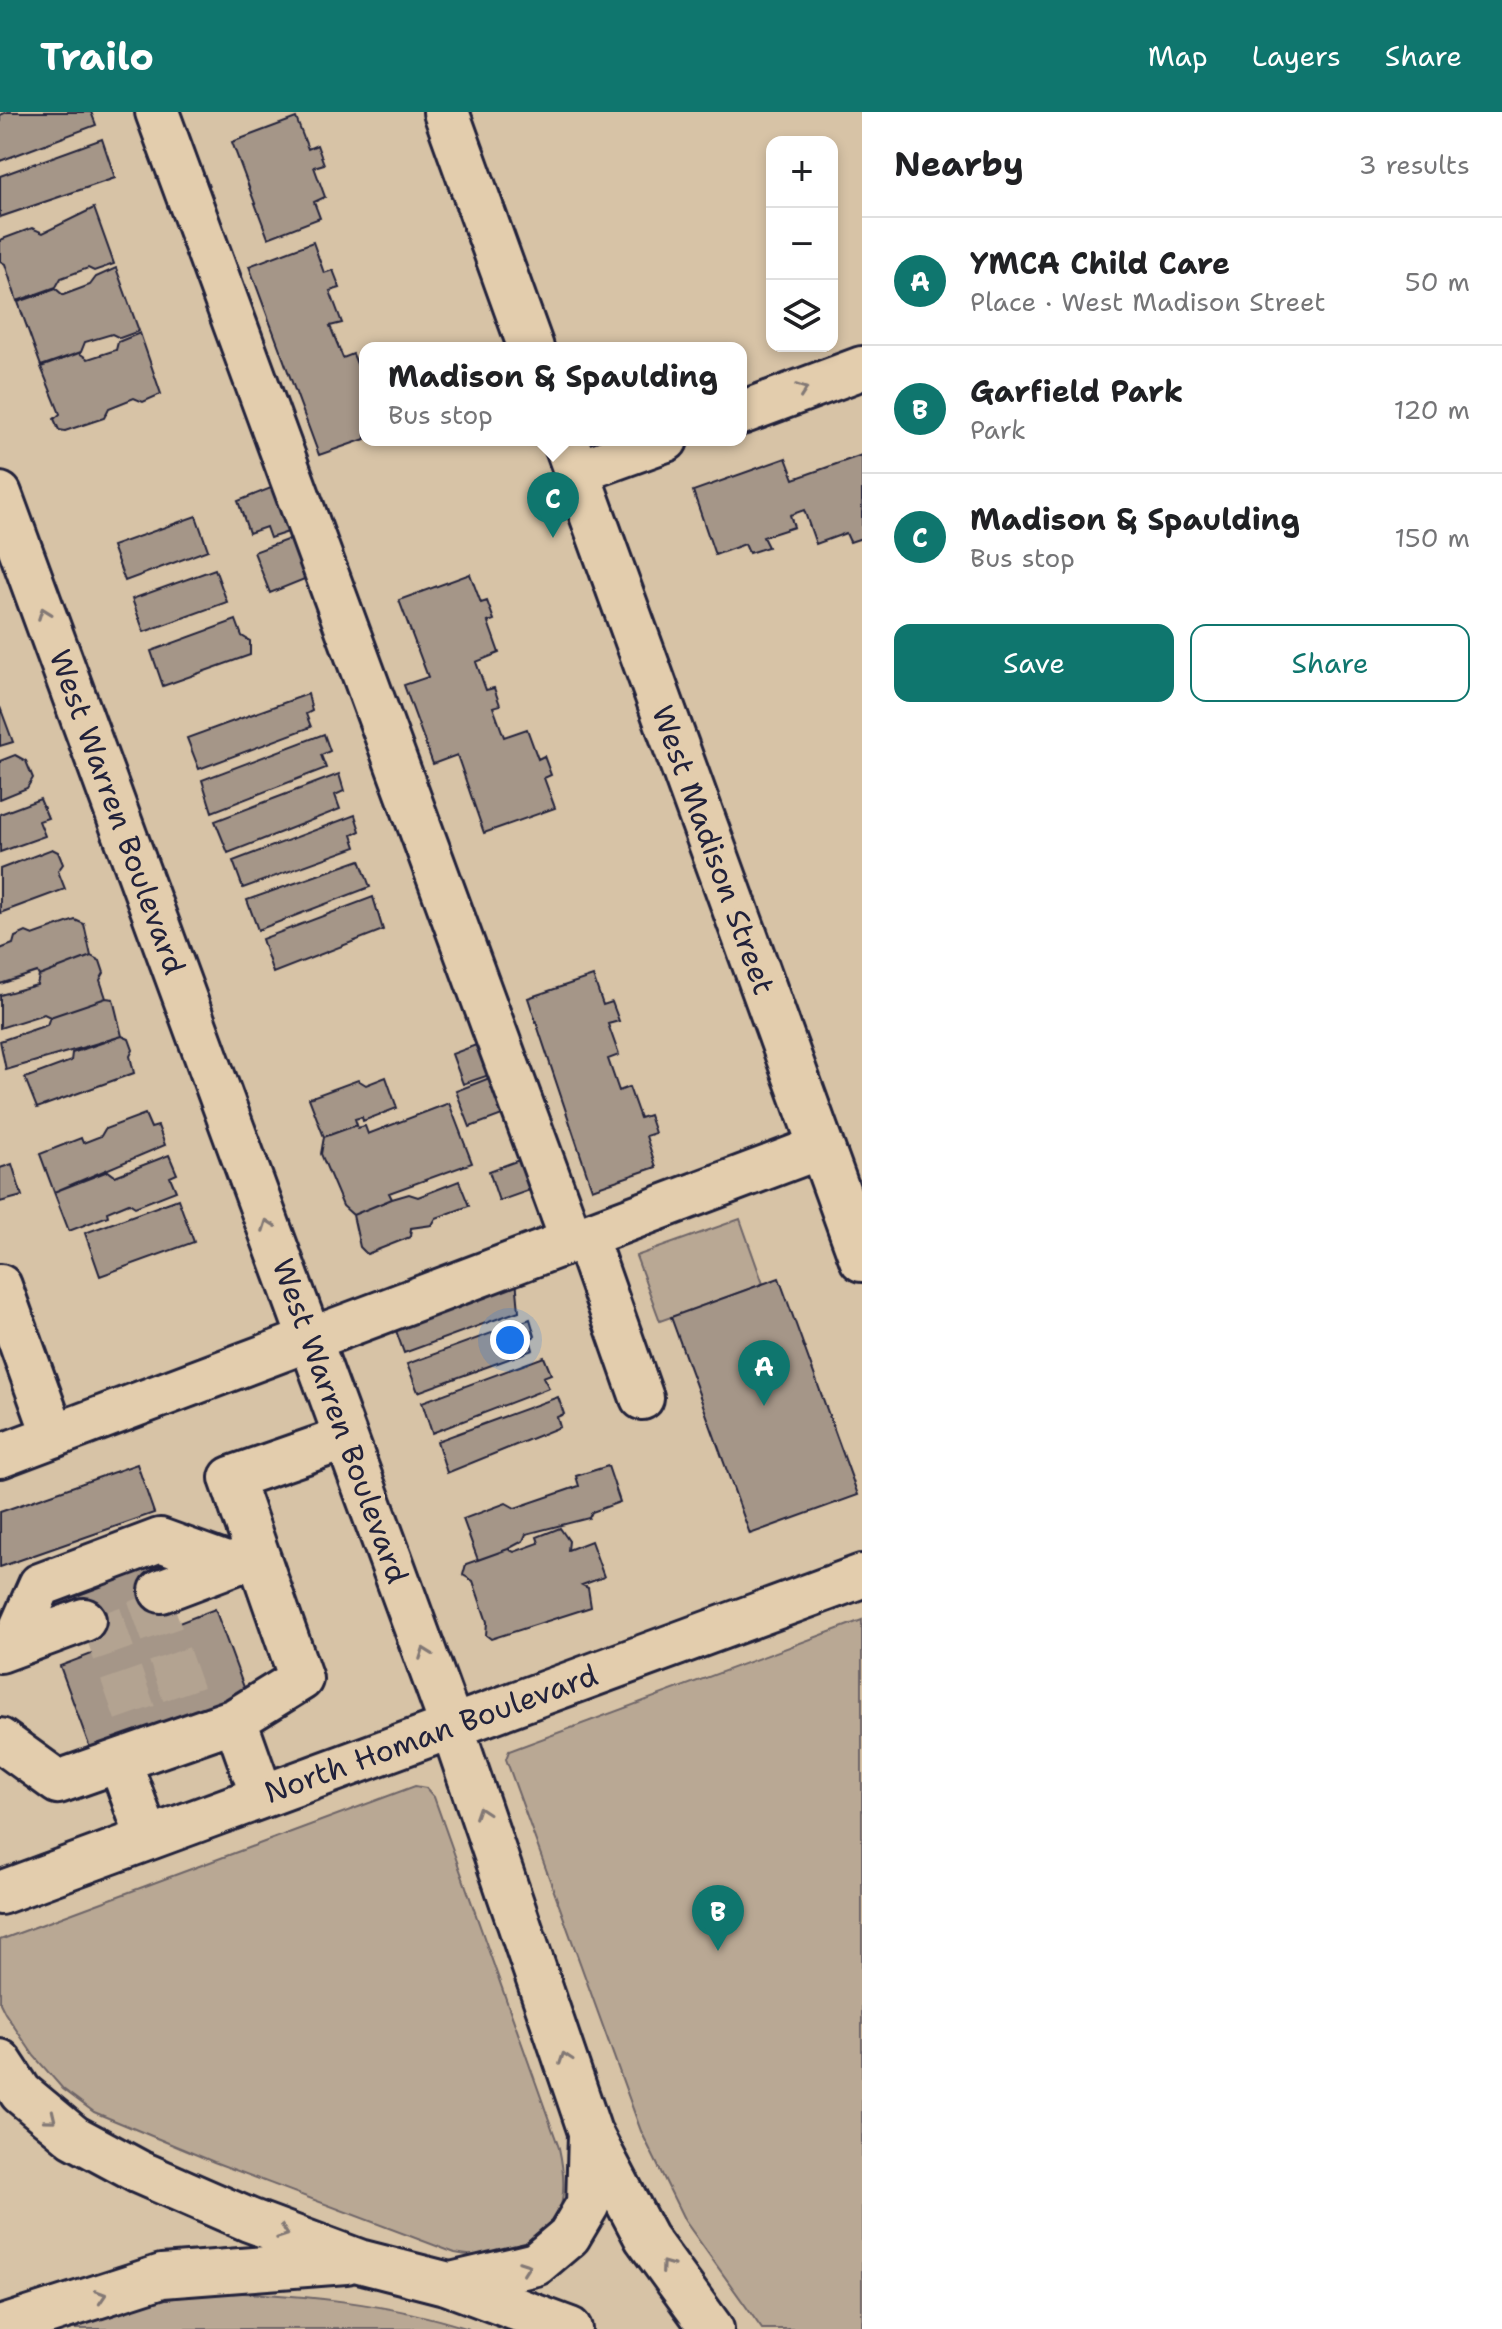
<!DOCTYPE html>
<html lang="en">
<head>
<meta charset="utf-8">
<style>
  body { margin:0; font-family:"Shantell Sans",sans-serif; background:#f6f6f6; color:#202124 }
  .controls { position:absolute; right:24px; top:24px; display:grid; overflow:hidden; border-radius:16px; box-shadow:0 4px 12px #0003 }
  .controls button { width:72px; height:72px; display:grid; place-items:center; padding:0; border:0; border-bottom:2px solid #e0e0e0; background:#fff; color:#202124; font:40px sans-serif }
  .you { position:absolute; left:510px; top:1228px; width:28px; height:28px; margin:-20px; border:6px solid #fff; border-radius:50%; background:#1a73e8; box-shadow:0 0 0 12px #1a73e833 }
  .badge { display:grid; place-items:center; width:52px; height:52px; border-radius:50%; background:#0f766e; color:#fff; font-size:26px; font-weight:700 }
  .pin { position:absolute; translate:-50% -66px; filter:drop-shadow(0 2px 4px #0008) }
  .pin::after { content:''; position:absolute; top:42px; width:28px; height:24px; background:inherit; clip-path:polygon(0 0,100% 0,50% 100%) }
  .popup { position:absolute; left:359px; top:230px; width:388px; height:104px; box-sizing:border-box; display:grid; place-content:center; border-radius:16px; background:#fff; filter:drop-shadow(0 2px 6px #0005); font-size:26px; white-space:nowrap; color:#757577 }
  .popup b { font-size:30px; color:#202124 }
  .popup::after { content:''; position:absolute; left:50%; top:100%; margin-left:-16px; border:16px solid transparent; border-top-color:#fff }
  .list { margin:0; padding:0; list-style:none }
  h2 { display:flex; justify-content:space-between; align-items:center; height:104px; margin:0; padding:0 32px; font-size:34px }
  h2 small { font-size:26px; font-weight:400; color:#757577 }
  .list li { display:grid; grid-template-columns:52px 1fr auto; gap:24px; align-items:center; box-sizing:border-box; height:128px; padding:0 32px; border-top:2px solid #e0e0e0 }
  .list b { display:block; font-size:30px; white-space:nowrap }
  .list p { margin:0; font-size:26px; white-space:nowrap; color:#757577 }
  .list em { font-size:26px; font-style:normal; color:#757577 }
  .actions { display:flex; gap:16px; padding:24px 32px }
  .actions a { flex:1; padding:18px 0; border:2px solid #0f766e; border-radius:16px; text-align:center; font-size:28px; color:#0f766e }
  .actions .main { background:#0f766e; color:#fff }
  .icon { flex:none; width:44px; height:44px; fill:none; stroke:currentColor; stroke-width:2; stroke-linecap:round; stroke-linejoin:round }
  .map { position:relative; flex:none; width:862px; height:2217px; overflow:hidden }
  header { display:flex; align-items:center; gap:48px; box-sizing:border-box; height:112px; padding:0 40px; background:#0f766e; color:#fff }
  header strong { font-size:38px }
  nav { display:flex; gap:44px; margin-inline-start:auto; font-size:28px }
  main { display:flex }
  aside { flex:1; background:#fff }
  .map>svg:first-child { display:block }
</style>
</head>
<body>
<header>
<strong>Trailo</strong>
<nav><a>Map</a><a>Layers</a><a>Share</a></nav>
</header>
<main>
<div class="map">
<svg width="862" height="2217" viewBox="0 0 862 2217">
  <rect width="100%" height="100%" fill="#d7c3a6"/>
  <filter id="ink" filterUnits="userSpaceOnUse"><feTurbulence type="fractalNoise" baseFrequency=".0125" numOctaves="2"/><feDisplacementMap in="SourceGraphic" scale="16" xChannelSelector="R" yChannelSelector="G"/><feConvolveMatrix kernelMatrix="1 2 1 2 8 2 1 2 1" color-interpolation-filters="sRGB"/></filter>
  <g filter="url(#ink)">
    <path fill="#b9a894" stroke="#6e6568" stroke-width="2" d="M 740,1107 L 763,1172 L 660,1209 L 636,1144 Z
      M 862,1508 L 862,2217 L 762,2217 L 685,2109 L 641,2019 L 506,1647 L 509,1639 Z
      M 415,1674 L 426,1676 L 434,1685 L 559,2036 C 577,2118 536,2156 455,2141 L 214,2050 L 94,2000 L 63,1977 L 34,1944 L 5,1901 L 0,1891 L 0,1828 Z
      M 221,2180 C 305,2183 389,2191 469,2217 L 56,2217 L 151,2189 Z"/>
    <path fill="#a59688" stroke="#22223b" stroke-width="2" d="M 7,0 L 91,0 L 96,13 L 0,49 L 0,3 Z
      M 296,6 L 308,37 L 317,33 L 324,52 L 314,55 L 325,85 L 314,90 L 320,106 L 268,126 L 232,30 Z
      M 102,27 L 115,66 L 0,105 L 0,64 Z
      M 94,96 L 114,152 L 94,159 L 88,156 L 61,166 L 56,175 L 17,189 L 5,152 L 0,149 L 0,128 L 32,116 L 43,121 Z
      M 313,130 L 324,161 L 333,158 L 340,176 L 330,179 L 342,211 L 330,214 L 343,246 L 353,242 L 365,271 L 365,327 L 319,343 L 249,154 Z
      M 116,156 L 139,219 L 120,226 L 112,222 L 85,230 L 81,240 L 41,254 L 18,190 L 56,177 L 63,183 L 90,173 L 96,165 Z
      M 140,221 L 161,282 L 143,290 L 134,286 L 109,296 L 104,306 L 65,319 L 59,318 L 54,307 L 60,302 L 41,255 L 79,241 L 88,247 L 116,238 L 118,230 Z
      M 862,343 L 862,426 L 850,430 L 846,421 L 816,432 L 804,398 L 790,403 L 794,415 L 763,425 L 768,435 L 749,441 L 745,432 L 715,443 L 693,379 L 786,346 L 794,367 Z
      M 276,374 L 291,419 L 270,426 L 266,415 L 249,421 L 238,389 Z
      M 196,404 L 208,438 L 125,469 L 112,434 Z
      M 292,426 L 307,466 L 270,481 L 254,440 Z
      M 215,457 L 227,490 L 144,520 L 132,487 Z
      M 470,462 L 481,491 L 487,489 L 494,508 L 488,510 L 499,541 L 476,550 L 486,578 L 494,576 L 500,593 L 493,595 L 504,625 L 527,617 L 538,647 L 544,644 L 551,663 L 544,666 L 555,696 L 484,721 L 457,643 L 433,652 L 404,573 L 428,565 L 399,488 Z
      M 236,508 L 242,524 L 250,529 L 250,543 L 163,574 L 151,539 Z
      M 308,582 L 312,599 L 306,602 L 311,615 L 199,657 L 187,626 Z
      M 0,595 L 13,630 L 0,634 Z
      M 324,622 L 330,639 L 321,643 L 326,656 L 212,700 L 202,668 Z
      M 15,643 L 26,649 L 33,666 L 27,676 L 0,687 L 0,649 Z
      M 339,662 L 344,679 L 335,683 L 340,697 L 228,741 L 215,709 Z
      M 40,687 L 48,706 L 39,709 L 45,724 L 0,740 L 0,702 Z
      M 355,703 L 360,719 L 352,723 L 356,735 L 243,776 L 233,749 Z
      M 52,737 L 58,740 L 63,752 L 58,759 L 65,777 L 0,801 L 0,757 Z
      M 360,748 L 370,775 L 258,818 L 247,788 Z
      M 373,785 L 383,818 L 273,861 L 262,827 Z
      M 75,808 L 84,812 L 91,844 L 39,864 L 37,860 L 0,872 L 0,837 L 13,832 L 15,825 L 26,820 L 33,823 Z
      M 91,844 L 100,849 L 104,861 L 100,868 L 106,886 L 50,905 L 44,902 L 0,916 L 0,883 L 37,873 L 39,864 Z
      M 593,864 L 603,893 L 612,890 L 619,909 L 608,912 L 619,943 L 608,947 L 619,979 L 629,975 L 640,1006 L 649,1003 L 655,1021 L 646,1024 L 656,1055 L 592,1077 L 528,886 Z
      M 106,886 L 113,887 L 122,924 L 6,958 L 0,929 L 47,913 L 50,905 Z
      M 122,924 L 129,927 L 133,938 L 130,944 L 134,961 L 37,996 L 25,966 L 71,949 L 72,941 Z
      M 484,930 L 495,961 L 463,972 L 452,942 Z
      M 386,965 L 397,996 L 363,1009 L 362,1005 L 355,1007 L 357,1013 L 324,1025 L 309,986 L 358,968 L 366,973 Z
      M 492,965 L 505,1002 L 470,1015 L 456,979 Z
      M 449,991 L 472,1051 L 389,1081 L 392,1087 L 353,1103 L 343,1094 L 321,1042 L 324,1025 L 357,1013 L 358,1016 L 365,1014 L 368,1022 Z
      M 145,1002 L 151,1016 L 158,1014 L 165,1033 L 54,1080 L 40,1042 L 81,1026 L 83,1031 L 101,1024 L 105,1017 Z
      M 169,1043 L 177,1062 L 170,1065 L 176,1079 L 135,1095 L 129,1091 L 107,1100 L 108,1104 L 69,1119 L 54,1080 L 108,1059 L 115,1064 Z
      M 522,1047 L 533,1077 L 499,1089 L 489,1059 Z
      M 12,1052 L 22,1084 L 0,1090 L 0,1056 Z
      M 459,1069 L 469,1094 L 436,1106 L 432,1113 L 411,1116 L 410,1125 L 367,1142 L 360,1135 L 353,1103 L 392,1087 L 409,1082 L 418,1085 Z
      M 178,1087 L 194,1130 L 100,1164 L 85,1121 Z
      M 779,1166 L 858,1383 L 750,1422 L 671,1205 Z
      M 516,1167 L 519,1199 L 404,1241 L 394,1213 Z
      M 530,1207 L 535,1224 L 530,1227 L 533,1238 L 418,1280 L 407,1252 Z
      M 544,1245 L 551,1262 L 543,1265 L 549,1276 L 432,1321 L 422,1290 Z
      M 558,1285 L 564,1302 L 557,1305 L 560,1315 L 447,1361 L 437,1329 Z
      M 137,1352 L 154,1401 L 0,1455 L 0,1400 Z
      M 608,1354 L 620,1390 L 592,1400 L 589,1406 L 526,1422 L 523,1429 L 508,1437 L 478,1448 L 463,1407 L 506,1391 L 515,1396 L 579,1374 L 576,1364 Z
      M 560,1416 L 569,1429 L 568,1438 L 591,1429 L 604,1465 L 582,1473 L 588,1476 L 591,1495 L 491,1527 L 486,1523 L 487,1510 L 473,1469 L 463,1463 L 466,1452 L 508,1437 L 514,1440 L 539,1431 L 537,1425 Z
      M 149,1447 L 174,1513 L 215,1497 L 249,1589 L 94,1647 L 60,1554 L 97,1540 L 73,1476 Z"/>
    <g fill="none" stroke-linecap="round" stroke-linejoin="round">
      <path stroke="#b3a391" stroke-width="42" stroke-dasharray="42 21" stroke-linecap="butt" d="M 148,1483 L 193,1610
        M 100,1502 L 144,1627"/>
      <g stroke="#22223b" stroke-width="48">
        <path id="minor" d="M 157,0 L 572,1129
          M 741,301 L 862,256
          M 577,360 L 666,328
          M 0,382 L 452,1615 L 590,2020 L 646,2126 L 712,2217
          M 585,1124 L 642,1286
          M 0,1174 L 54,1324
          M 0,1344 L 821,1035
          M 161,1479 L 238,1450
          M 13,1534 L 40,1473 L 160,1428 L 229,1453
          M 0,1539 L 84,1508
          M 235,1608 L 262,1684
          M 0,1628 L 58,1670 L 235,1608 L 301,1567 L 231,1366 L 346,1326
          M 120,1650 L 147,1725
          M 0,1781 L 862,1464
          M 0,1949 L 21,1981 L 74,2025 L 139,2060 L 249,2108 L 359,2149 L 449,2172 L 570,2217
          M 451,2172 L 536,2152 L 569,2124 L 588,2092 L 590,2022
          M 0,2216 L 162,2164 L 346,2150"/>
      </g>
      <g stroke="#22223b" stroke-width="50">
        <path id="major" d="M 446,0 L 531,236
          M 565,328 L 862,1147"/>
      </g>
      <use href="#minor" stroke="#e3cdad" stroke-width="42"/>
      <use href="#major" stroke="#e3cdad" stroke-width="44"/>
    </g>
    <defs><path id="oneway-chevron" d="M-2-3.5L2.5 0L-2 3.5" fill="none" stroke-width="1.6" stroke-linecap="round" stroke-linejoin="round" transform="scale(2)"/></defs>
    <g stroke="#827874">
      <use href="#oneway-chevron" transform="translate(802 278) rotate(-20)"/>
      <use href="#oneway-chevron" transform="translate(44 501) rotate(-110)"/>
      <use href="#oneway-chevron" transform="translate(268 1113) rotate(-110)"/>
      <use href="#oneway-chevron" transform="translate(425 1541) rotate(-110)"/>
      <use href="#oneway-chevron" transform="translate(481 1700) rotate(-109)"/>
      <use href="#oneway-chevron" transform="translate(565 1946) rotate(-109)"/>
      <use href="#oneway-chevron" transform="translate(51 2006) rotate(39)"/>
      <use href="#oneway-chevron" transform="translate(283 2121) rotate(20)"/>
      <use href="#oneway-chevron" transform="translate(666 2154) rotate(-126)"/>
      <use href="#oneway-chevron" transform="translate(525 2155) rotate(-20)"/>
      <use href="#oneway-chevron" transform="translate(101 2184) rotate(-18)"/>
    </g>
  </g>
  <g text-anchor="middle" stroke-width="8" stroke-linejoin="round" paint-order="stroke">
    <g font-size="30" fill="#22223b" stroke="#e3cdad">
      <text transform="translate(117 700) rotate(70)" y="10">West Warren Boulevard</text>
      <text transform="translate(713 738) rotate(70)" y="10">West Madison Street</text>
      <text transform="translate(340 1309) rotate(70)" y="10">West Warren Boulevard</text>
      <text transform="translate(431 1622) rotate(-20)" y="10">North Homan Boulevard</text>
    </g>
  </g>
</svg>
<div class="controls">
<button>+</button>
<button>−</button>
<button><svg class="icon" aria-label="layers" viewBox="0 0 24 24"><path d="M12 4l9 5-9 5-9-5zM3 14l9 5 9-5"/></svg></button>
</div>
<div class="you"></div>
<div class="pin badge" style="left:764px;top:1294px">A</div>
<div class="pin badge" style="left:718px;top:1839px">B</div>
<div class="pin badge" style="left:553px;top:426px">C</div>
<div class="popup"><b>Madison &amp; Spaulding</b>Bus stop</div>
</div>
<aside>
<h2>Nearby<small>3 results</small></h2>
<ul class="list">
<li><span class="badge">A</span><div><b>YMCA Child Care</b><p>Place · West Madison Street</p></div><em>50 m</em></li>
<li><span class="badge">B</span><div><b>Garfield Park</b><p>Park</p></div><em>120 m</em></li>
<li><span class="badge">C</span><div><b>Madison &amp; Spaulding</b><p>Bus stop</p></div><em>150 m</em></li>
</ul>
<div class="actions"><a class="main">Save</a><a>Share</a></div>
</aside>
</main>
</body>
</html>
